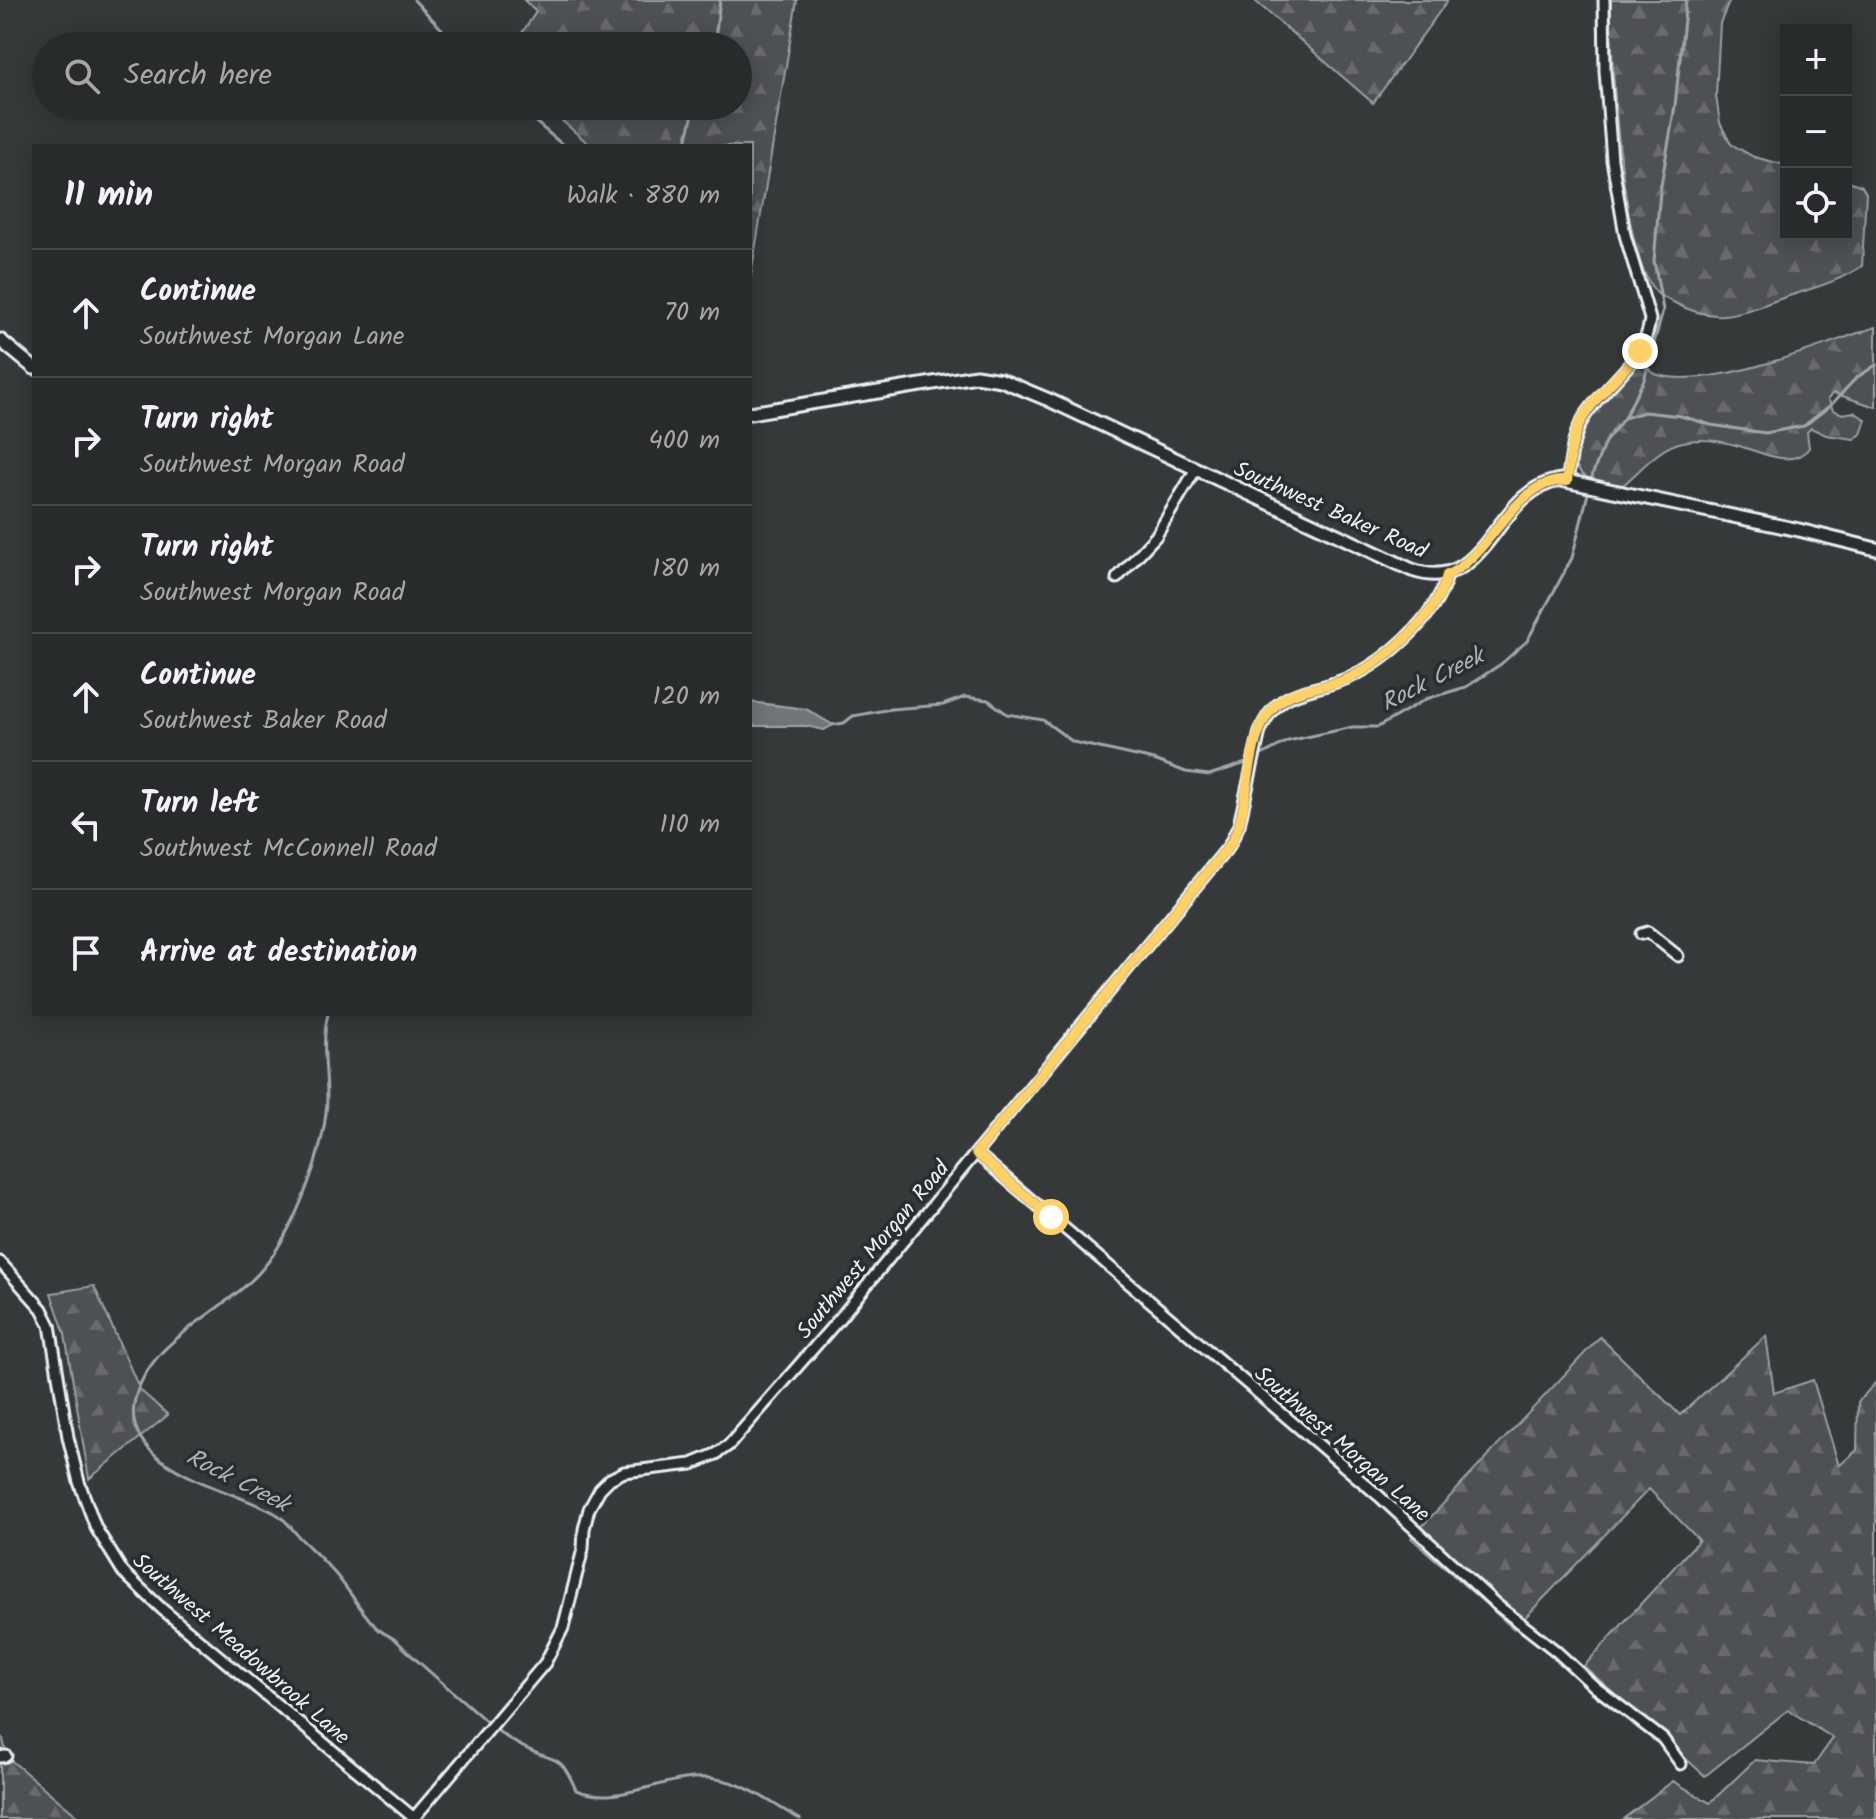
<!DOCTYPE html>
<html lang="en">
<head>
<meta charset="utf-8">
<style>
  body { margin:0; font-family:Kalam,sans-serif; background:#303334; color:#f1f3f6 }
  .controls { position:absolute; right:24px; top:24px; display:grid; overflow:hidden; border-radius:0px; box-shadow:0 4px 20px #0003 }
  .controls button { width:72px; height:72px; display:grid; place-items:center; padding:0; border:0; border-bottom:2px solid #444748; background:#282b2c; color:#f1f3f6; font:40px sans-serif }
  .stop { position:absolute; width:24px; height:24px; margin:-18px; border:6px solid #ffd166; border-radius:50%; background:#fff }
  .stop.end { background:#ffd166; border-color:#fff; box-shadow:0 2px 8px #0008 }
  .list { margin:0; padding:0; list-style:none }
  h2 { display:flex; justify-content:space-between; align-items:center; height:104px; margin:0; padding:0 32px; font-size:34px }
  h2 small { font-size:26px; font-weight:400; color:#a5a7a9 }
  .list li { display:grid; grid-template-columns:52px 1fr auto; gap:24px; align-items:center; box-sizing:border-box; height:128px; padding:0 32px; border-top:2px solid #444748 }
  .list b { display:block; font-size:30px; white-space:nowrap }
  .list p { margin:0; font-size:26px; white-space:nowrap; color:#a5a7a9 }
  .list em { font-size:26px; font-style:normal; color:#a5a7a9 }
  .icon { flex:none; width:44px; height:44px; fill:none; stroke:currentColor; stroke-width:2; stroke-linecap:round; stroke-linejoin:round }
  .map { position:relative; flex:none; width:1876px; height:1819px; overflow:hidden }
  .search { position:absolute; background:#282b2c; box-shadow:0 4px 20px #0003; left:32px; top:32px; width:720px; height:88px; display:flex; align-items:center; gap:20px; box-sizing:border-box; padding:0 28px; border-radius:44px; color:#a5a7a9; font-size:30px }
  .panel { position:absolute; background:#282b2c; box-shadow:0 4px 20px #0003; left:32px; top:144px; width:720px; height:872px; border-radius:0px }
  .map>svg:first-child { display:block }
</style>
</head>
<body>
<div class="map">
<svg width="1876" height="1819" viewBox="0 0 1876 1819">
  <defs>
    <pattern id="forest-firs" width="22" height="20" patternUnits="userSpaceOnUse" patternTransform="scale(2)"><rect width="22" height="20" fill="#4d5152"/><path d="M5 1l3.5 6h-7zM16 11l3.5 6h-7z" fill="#676a6c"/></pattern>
  </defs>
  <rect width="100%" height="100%" fill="#35393a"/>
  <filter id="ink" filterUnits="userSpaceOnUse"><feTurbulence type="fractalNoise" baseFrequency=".0125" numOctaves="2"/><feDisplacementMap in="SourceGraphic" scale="16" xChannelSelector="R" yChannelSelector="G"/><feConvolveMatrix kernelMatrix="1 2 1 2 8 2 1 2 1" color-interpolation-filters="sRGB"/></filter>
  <g filter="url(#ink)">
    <path fill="url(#forest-firs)" stroke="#9aa1a5" stroke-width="2" d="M 524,0 L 797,0 L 750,280 L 750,146 L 591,146 L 545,106 L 738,106 L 738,46 L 513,46 L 536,12 Z
      M 1254,0 L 1448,0 L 1373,103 Z
      M 1611,0 L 1730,0 L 1720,23 L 1716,96 L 1720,123 L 1731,144 L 1754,157 L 1786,165 L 1786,234 L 1846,234 L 1846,180 L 1862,186 L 1866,193 L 1862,266 C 1837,283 1806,290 1777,300 C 1736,315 1713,324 1673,302 C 1668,299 1661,297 1657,293 C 1621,260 1610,52 1611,0 Z
      M 1876,327 L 1876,407 L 1833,393 L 1828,399 L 1833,410 L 1843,414 L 1854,412 L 1866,420 L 1861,434 L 1854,439 L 1826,435 L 1811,428 L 1807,432 L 1809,448 C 1792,470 1759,451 1739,446 C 1722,441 1700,438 1683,442 C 1660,446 1640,471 1623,485 C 1611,483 1590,482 1581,473 C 1554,445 1621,378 1641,360 C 1646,365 1650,373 1658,375 C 1715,390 1820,345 1876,327 Z
      M 94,1286 L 140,1390 L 168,1415 L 89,1479 L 65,1334 L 51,1293 Z
      M 1766,1336 L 1774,1393 L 1813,1380 L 1839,1466 L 1857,1450 L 1858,1402 L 1876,1382 L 1876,1819 L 1623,1819 L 1673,1781 L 1710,1803 L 1755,1760 L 1814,1765 L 1833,1738 L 1788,1710 L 1705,1776 L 1584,1666 L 1699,1540 L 1649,1489 L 1514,1629 L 1411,1538 L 1600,1337 L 1680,1415 Z
      M 0,1736 L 3,1739 L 7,1757 L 81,1819 L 0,1819 Z"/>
    <path fill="#707579" stroke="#a0a7ac" stroke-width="2" d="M 750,702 L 806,709 L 833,725 L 824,730 L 806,726 L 750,726 Z"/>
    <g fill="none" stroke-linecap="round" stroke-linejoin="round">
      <path stroke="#a0a7ac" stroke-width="3" d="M 414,0 L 458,46
        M 714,46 L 720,0
        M 517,106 L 564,146
        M 685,146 L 695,106
        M 1624,418 L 1644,412 L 1681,416 L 1711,425 L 1765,433 L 1804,426 L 1832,404 L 1856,378 L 1876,365
        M 832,725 L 844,723 L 853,716 L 891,709 L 943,705 L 965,697 L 988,700 L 1007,714 L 1043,720 L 1073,742 L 1154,760 L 1186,772 L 1209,775 L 1249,762
        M 1256,758 L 1288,741 L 1353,727 L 1378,727 L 1426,699 L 1466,687 L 1501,664 L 1527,641 L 1572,558 L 1593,473 L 1605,442 L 1624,418 L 1644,380 L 1663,310 L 1654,261 L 1660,191 L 1675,106 L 1686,0
        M 328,1014 C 321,1042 327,1069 327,1098 C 326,1147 297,1223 268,1262 C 230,1313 152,1333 135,1399 C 118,1470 236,1489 278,1515 C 286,1520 293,1530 299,1537 C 313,1551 329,1565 341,1581 C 353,1596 364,1616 378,1629 C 384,1634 393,1637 398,1642 C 425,1670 459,1696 488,1723 C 502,1735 517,1745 534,1752 C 542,1756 555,1758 561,1764 C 568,1771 572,1781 576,1790 C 622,1808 668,1771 716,1779 C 747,1783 773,1805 800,1819"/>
      <g stroke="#e8f1f8" stroke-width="15">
        <path id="minor" d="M 1567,481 C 1571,461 1572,438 1582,421 C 1602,385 1646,363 1650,319 L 1625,235 L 1612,160 L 1605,71 L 1604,0
          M 1117,578 L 1156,536 L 1196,469
          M 1641,934 L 1648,932 L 1678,956
          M 976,1153 L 1379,1496 L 1497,1605 L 1556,1651 L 1595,1687 L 1663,1739 L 1681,1764
          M 0,1262 L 42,1309 L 50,1325 L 68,1437 L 79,1482 L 96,1528 L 123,1572 L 162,1609 L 414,1818
          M 0,1757 L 6,1756
          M 413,1819 L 545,1663 L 563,1628 L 583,1549 L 584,1529 L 589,1509 L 600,1489 L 610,1479 L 624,1472 L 692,1464 L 716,1454 L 729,1445 L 839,1319 L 1229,846 L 1239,825 L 1260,731 C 1277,690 1303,694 1340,681 C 1381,667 1437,618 1447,575"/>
      </g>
      <g stroke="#e8f1f8" stroke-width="17">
        <path id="major" d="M 0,340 L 34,368
          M 750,413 L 976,376 L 1001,380 L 1049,400 L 1412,570 C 1489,597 1493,489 1561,480 L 1799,530 L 1876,549"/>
      </g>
      <use href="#minor" stroke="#2a2d2e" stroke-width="9"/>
      <use href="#major" stroke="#2a2d2e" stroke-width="11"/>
    </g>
  </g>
  <g fill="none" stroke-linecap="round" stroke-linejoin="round" filter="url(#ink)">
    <path stroke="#ffd166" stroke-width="10" d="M 1051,1217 L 976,1153 L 1229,846 C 1254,807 1242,740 1274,707 C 1292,688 1319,689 1342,681 C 1382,665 1437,618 1447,575 C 1491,556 1515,477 1567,481 C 1570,462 1571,442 1579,425 C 1593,397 1621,376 1640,351"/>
  </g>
  <g text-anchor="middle" stroke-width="7" stroke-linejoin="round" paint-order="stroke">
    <g font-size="22" fill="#e8f1f8" stroke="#2a2d2e">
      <text transform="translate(1331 509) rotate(24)" y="8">Southwest Baker Road</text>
      <text transform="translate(872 1249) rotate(-50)" y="8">Southwest Morgan Road</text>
      <text transform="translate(1343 1443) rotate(41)" y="8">Southwest Morgan Lane</text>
      <text transform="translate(242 1648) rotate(41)" y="8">Southwest Meadowbrook Lane</text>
    </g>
    <g font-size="24" font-style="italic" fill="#acb3b8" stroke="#2a2d2e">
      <text transform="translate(1432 679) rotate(-27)" y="8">Rock Creek</text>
      <text transform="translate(238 1480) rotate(27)" y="8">Rock Creek</text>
    </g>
  </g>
</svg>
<div class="controls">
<button>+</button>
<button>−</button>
<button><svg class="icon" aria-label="locate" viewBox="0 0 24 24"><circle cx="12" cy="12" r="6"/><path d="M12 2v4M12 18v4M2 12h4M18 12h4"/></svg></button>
</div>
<div class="stop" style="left:1051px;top:1217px"></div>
<div class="stop end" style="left:1640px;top:351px"></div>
<div class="search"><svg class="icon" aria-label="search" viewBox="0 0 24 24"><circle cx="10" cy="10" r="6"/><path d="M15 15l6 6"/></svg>Search here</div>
<section class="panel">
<h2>11 min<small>Walk · 880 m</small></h2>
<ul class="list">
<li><svg class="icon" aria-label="ahead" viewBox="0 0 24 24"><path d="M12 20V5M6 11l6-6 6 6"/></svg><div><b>Continue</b><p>Southwest Morgan Lane</p></div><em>70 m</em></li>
<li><svg class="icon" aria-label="right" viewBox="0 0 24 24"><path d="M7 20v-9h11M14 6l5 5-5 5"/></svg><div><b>Turn right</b><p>Southwest Morgan Road</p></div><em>400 m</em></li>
<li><svg class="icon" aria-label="right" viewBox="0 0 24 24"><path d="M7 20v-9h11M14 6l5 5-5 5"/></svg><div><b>Turn right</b><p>Southwest Morgan Road</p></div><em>180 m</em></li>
<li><svg class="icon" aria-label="ahead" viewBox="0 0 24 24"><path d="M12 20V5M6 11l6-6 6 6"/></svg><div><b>Continue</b><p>Southwest Baker Road</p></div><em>120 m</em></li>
<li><svg class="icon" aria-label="left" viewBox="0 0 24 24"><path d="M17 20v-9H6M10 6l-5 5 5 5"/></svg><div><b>Turn left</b><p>Southwest McConnell Road</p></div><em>110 m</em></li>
<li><svg class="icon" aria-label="arrive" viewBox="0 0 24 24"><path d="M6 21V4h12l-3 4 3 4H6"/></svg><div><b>Arrive at destination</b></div></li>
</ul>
</section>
</div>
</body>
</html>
